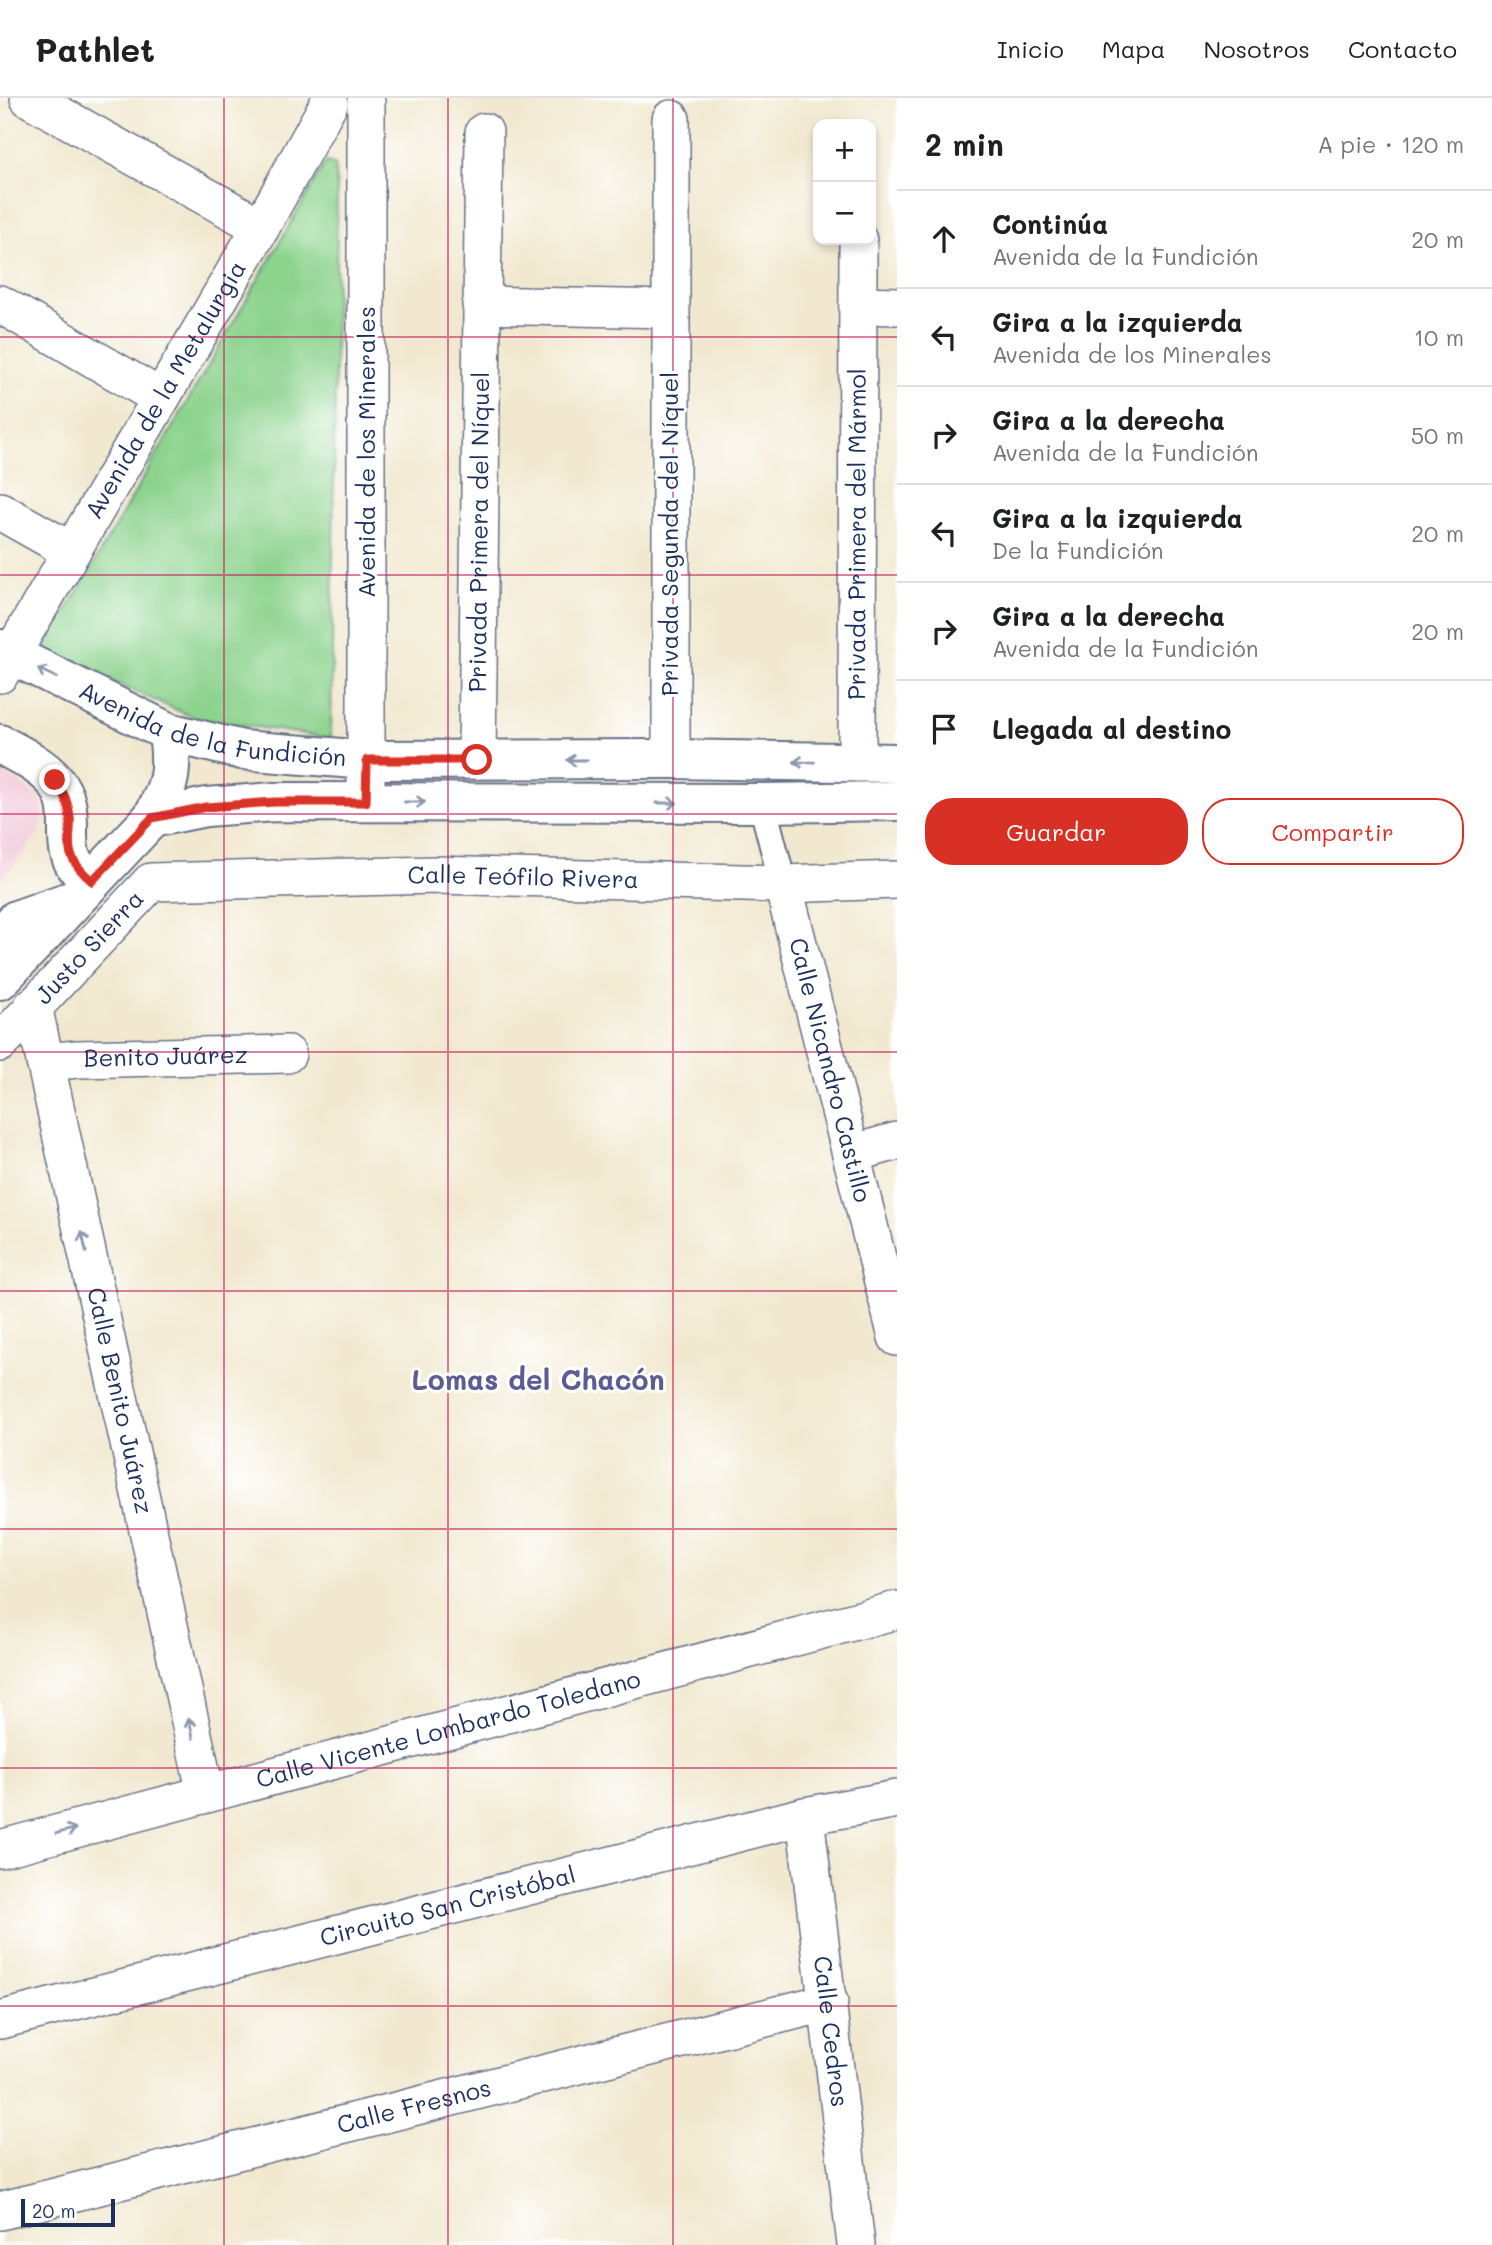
<!DOCTYPE html>
<html lang="es">
<head>
<meta charset="utf-8">
<style>
  body { margin:0; font-family:Mali,sans-serif; background:#f2f2f2; color:#202124 }
  .controls { position:absolute; right:21px; top:21px; display:grid; overflow:hidden; border-radius:14px; box-shadow:0 4px 10px #0003 }
  .controls button { width:63px; height:63px; display:grid; place-items:center; padding:0; border:0; border-bottom:2px solid #e0e0e0; background:#fff; color:#202124; font:35px sans-serif }
  .scale { position:absolute; left:21px; bottom:18px; width:94px; box-sizing:border-box; padding-left:7px; border:4px solid #1b2f5e; border-top:0; font-size:19px; line-height:24px; white-space:nowrap; color:#1b2f5e; -webkit-text-stroke:5px #fff; paint-order:stroke }
  .stop { position:absolute; width:21px; height:21px; margin:-16px; border:5px solid #d93025; border-radius:50%; background:#fff }
  .stop.end { background:#d93025; border-color:#fff; box-shadow:0 2px 7px #0008 }
  .list { margin:0; padding:0; list-style:none }
  h2 { display:flex; justify-content:space-between; align-items:center; height:91px; margin:0; padding:0 28px; font-size:30px }
  h2 small { font-size:23px; font-weight:400; color:#757577 }
  .list li { display:grid; grid-template-columns:46px 1fr auto; gap:21px; align-items:center; box-sizing:border-box; height:98px; padding:0 28px; border-top:2px solid #e0e0e0 }
  .list b { display:block; font-size:26px; white-space:nowrap }
  .list p { margin:0; font-size:23px; white-space:nowrap; color:#757577 }
  .list em { font-size:23px; font-style:normal; color:#757577 }
  .actions { display:flex; gap:14px; padding:21px 28px }
  .actions a { flex:1; padding:16px 0; border:2px solid #d93025; border-radius:28px; text-align:center; font-size:24px; color:#d93025 }
  .actions .main { background:#d93025; color:#fff }
  .icon { flex:none; width:38px; height:38px; fill:none; stroke:currentColor; stroke-width:2; stroke-linecap:round; stroke-linejoin:round }
  .map { position:relative; flex:none; width:897px; height:2147px; overflow:hidden }
  header { display:flex; align-items:center; gap:42px; box-sizing:border-box; height:98px; padding:0 35px; background:#fff; border-bottom:2px solid #e0e0e0 }
  header strong { font-size:33px }
  nav { display:flex; gap:38px; margin-inline-start:auto; font-size:24px }
  main { display:flex }
  aside { flex:1; background:#fff }
  .map>svg:first-child { display:block }
</style>
</head>
<body>
<header>
<strong>Pathlet</strong>
<nav><a>Inicio</a><a>Mapa</a><a>Nosotros</a><a>Contacto</a></nav>
</header>
<main>
<div class="map">
<svg width="897" height="2147" viewBox="0 0 897 2147">
  <rect width="100%" height="100%" fill="#fff"/>
  <filter id="ink" filterUnits="userSpaceOnUse"><feTurbulence type="fractalNoise" baseFrequency=".0143" numOctaves="2"/><feDisplacementMap in="SourceGraphic" scale="14" xChannelSelector="R" yChannelSelector="G"/><feConvolveMatrix kernelMatrix="1 2 1 2 8 2 1 2 1" color-interpolation-filters="sRGB"/></filter>
  <filter id="wash" filterUnits="userSpaceOnUse"><feTurbulence type="fractalNoise" baseFrequency=".00686" numOctaves="4" result="noise"/><feDisplacementMap in="SourceGraphic" scale="28" xChannelSelector="R" yChannelSelector="G"/><feGaussianBlur stdDeviation="1.57" result="paint"/><feColorMatrix in="noise" values="0 0 0 0 0 0 0 0 0 0 0 0 0 0 0 0 0 1.4 0 .05"/><feComposite in="paint" operator="in"/></filter>
  <g filter="url(#wash)">
    <rect width="100%" height="100%" fill="#f1e8cf"/>
    <path fill="#f3cfde" d="M 0,672 L 39,699 L 45,722 L 36,739 L 0,783 Z"/>
    <path fill="#8cd38d" stroke="#548176" stroke-width="2" d="M 326,64 L 335,66 L 337,93 L 331,640 L 195,620 L 43,553 Z"/>
  </g>
  <g filter="url(#ink)">
    <g fill="none" stroke-linecap="round" stroke-linejoin="round">
      <g stroke="#667086" stroke-width="30">
        <path id="pedestrian" d="M 762,705 L 783,786"/>
      </g>
      <g stroke="#667086" stroke-width="40">
        <g id="minor">
          <path d="M 29,0 L 261,129"/>
          <path d="M 671,21 L 671,661"/>
          <path d="M 0,206 L 161,300"/>
          <path d="M 481,207 L 670,211"/>
          <path d="M 858,207 L 897,208"/>
          <path d="M 0,413 L 71,453"/>
          <path id="s1" d="M 0,576 L 261,129 L 329,5"/>
          <path id="s2" d="M 477,662 L 484,34"/>
          <path id="s3" d="M 857,665 L 858,142"/>
          <path d="M 366,704 L 366,3"/>
          <path id="s4" d="M 783,786 L 897,1239"/>
          <path id="s5" d="M 33,908 L 206,1696"/>
          <path id="s6" d="M 0,945 L 151,784 L 435,777 L 783,786 L 897,782"/>
          <path id="s7" d="M 45,964 L 77,961 L 287,956"/>
          <path d="M 851,1056 L 897,1043"/>
          <path id="s8" d="M 805,1718 L 856,2147"/>
          <path id="s9" d="M 0,1751 L 897,1512"/>
          <path id="s10" d="M 0,1922 L 805,1718 L 897,1701"/>
          <path id="s11" d="M 0,2113 L 829,1904"/>
        </g>
      </g>
      <g stroke="#667086" stroke-width="42">
        <g id="tertiary">
          <path id="s12" d="M 0,551 L 168,634 L 242,652 L 367,662 L 671,661 L 897,665"/>
          <path d="M 0,646 C 18,656 40,666 54,682 C 80,712 58,744 76,768 C 79,774 86,778 91,783"/>
          <path d="M 152,720 L 206,709 L 275,704 L 762,705 L 897,703"/>
          <path d="M 0,840 L 16,822 L 67,804"/>
          <path d="M 0,882 L 152,720 C 171,686 173,673 168,634"/>
        </g>
      </g>
      <use href="#pedestrian" stroke="#fff" stroke-width="26"/>
      <use href="#minor" stroke="#fff" stroke-width="37"/>
      <use href="#tertiary" stroke="#fff" stroke-width="38"/>
    </g>
    <defs><path id="oneway-shaft" d="M-6 0H5M1.5-3L5.5 0L1.5 3" fill="none" stroke-width="1.6" stroke-linecap="round" stroke-linejoin="round" transform="scale(1.75)"/></defs>
    <g stroke="#8d97ae">
      <use href="#oneway-shaft" transform="translate(47 575) rotate(-154)"/>
      <use href="#oneway-shaft" transform="translate(577 662) rotate(180)"/>
      <use href="#oneway-shaft" transform="translate(804 664) rotate(-179)"/>
      <use href="#oneway-shaft" transform="translate(415 704)"/>
      <use href="#oneway-shaft" transform="translate(667 705)"/>
      <use href="#oneway-shaft" transform="translate(84 1144) rotate(-102)"/>
      <use href="#oneway-shaft" transform="translate(191 1630) rotate(-102)"/>
      <use href="#oneway-shaft" transform="translate(66 1733) rotate(-15)"/>
    </g>
  </g>
  <g fill="none" stroke-linecap="round" stroke-linejoin="round" filter="url(#ink)">
    <path stroke="#d93025" stroke-width="9" d="M 55,682 C 58,688 64,695 66,702 C 80,739 52,749 92,783 L 152,720 L 206,709 L 275,704 L 366,704 L 367,662 L 477,662"/>
  </g>
  <path fill="none" stroke="#c2185b" stroke-width="2" stroke-opacity="0.55" d="M 224,0 L 224,2147M 448,0 L 448,2147M 673,0 L 673,2147M 0,239 L 897,239M 0,477 L 897,477M 0,716 L 897,716M 0,954 L 897,954M 0,1193 L 897,1193M 0,1431 L 897,1431M 0,1670 L 897,1670M 0,1908 L 897,1908"/>
  <g text-anchor="middle" stroke-width="6" stroke-linejoin="round" paint-order="stroke">
    <g font-size="24" fill="#1b2f5e" stroke="#fff">
      <text dy="8" stroke="none"><textPath href="#s1" startOffset="329">Avenida de la Metalurgia</textPath></text>
      <text transform="translate(367 354) rotate(-90)" y="8">Avenida de los Minerales</text>
      <text dy="8" stroke="none"><textPath href="#s2" startOffset="228">Privada Primera del Níquel</textPath></text>
      <text transform="translate(670 436) rotate(-90)" y="8">Privada Segunda del Níquel</text>
      <text dy="8" stroke="none"><textPath href="#s3" startOffset="229">Privada Primera del Mármol</textPath></text>
      <text dy="8" stroke="none"><textPath href="#s12" startOffset="229">Avenida de la Fundición</textPath></text>
      <text dy="8" stroke="none"><textPath href="#s6" startOffset="593">Calle Teófilo Rivera</textPath></text>
      <text dy="8" stroke="none"><textPath href="#s6" startOffset="131">Justo Sierra</textPath></text>
      <text dy="8" stroke="none"><textPath href="#s7" startOffset="121">Benito Juárez</textPath></text>
      <text dy="8" stroke="none"><textPath href="#s4" startOffset="192">Calle Nicandro Castillo</textPath></text>
      <text dy="8" stroke="none"><textPath href="#s5" startOffset="404">Calle Benito Juárez</textPath></text>
      <text dy="8" stroke="none"><textPath href="#s9" startOffset="464">Calle Vicente Lombardo Toledano</textPath></text>
      <text dy="8" stroke="none"><textPath href="#s10" startOffset="462">Circuito San Cristóbal</textPath></text>
      <text dy="8" stroke="none"><textPath href="#s8" startOffset="217">Calle Cedros</textPath></text>
      <text dy="8" stroke="none"><textPath href="#s11" startOffset="427">Calle Fresnos</textPath></text>
    </g>
    <g font-size="28" font-weight="bold" fill="#5e5c92" stroke="#fff">
      <text x="538" y="1292">Lomas del Chacón</text>
    </g>
  </g>
</svg>
<div class="controls">
<button>+</button>
<button>−</button>
</div>
<div class="scale">20 m</div>
<div class="stop" style="left:477px;top:662px"></div>
<div class="stop end" style="left:55px;top:682px"></div>
</div>
<aside>
<h2>2 min<small>A pie · 120 m</small></h2>
<ul class="list">
<li><svg class="icon" aria-label="ahead" viewBox="0 0 24 24"><path d="M12 20V5M6 11l6-6 6 6"/></svg><div><b>Continúa</b><p>Avenida de la Fundición</p></div><em>20 m</em></li>
<li><svg class="icon" aria-label="left" viewBox="0 0 24 24"><path d="M17 20v-9H6M10 6l-5 5 5 5"/></svg><div><b>Gira a la izquierda</b><p>Avenida de los Minerales</p></div><em>10 m</em></li>
<li><svg class="icon" aria-label="right" viewBox="0 0 24 24"><path d="M7 20v-9h11M14 6l5 5-5 5"/></svg><div><b>Gira a la derecha</b><p>Avenida de la Fundición</p></div><em>50 m</em></li>
<li><svg class="icon" aria-label="left" viewBox="0 0 24 24"><path d="M17 20v-9H6M10 6l-5 5 5 5"/></svg><div><b>Gira a la izquierda</b><p>De la Fundición</p></div><em>20 m</em></li>
<li><svg class="icon" aria-label="right" viewBox="0 0 24 24"><path d="M7 20v-9h11M14 6l5 5-5 5"/></svg><div><b>Gira a la derecha</b><p>Avenida de la Fundición</p></div><em>20 m</em></li>
<li><svg class="icon" aria-label="arrive" viewBox="0 0 24 24"><path d="M6 21V4h12l-3 4 3 4H6"/></svg><div><b>Llegada al destino</b></div></li>
</ul>
<div class="actions"><a class="main">Guardar</a><a>Compartir</a></div>
</aside>
</main>
</body>
</html>
